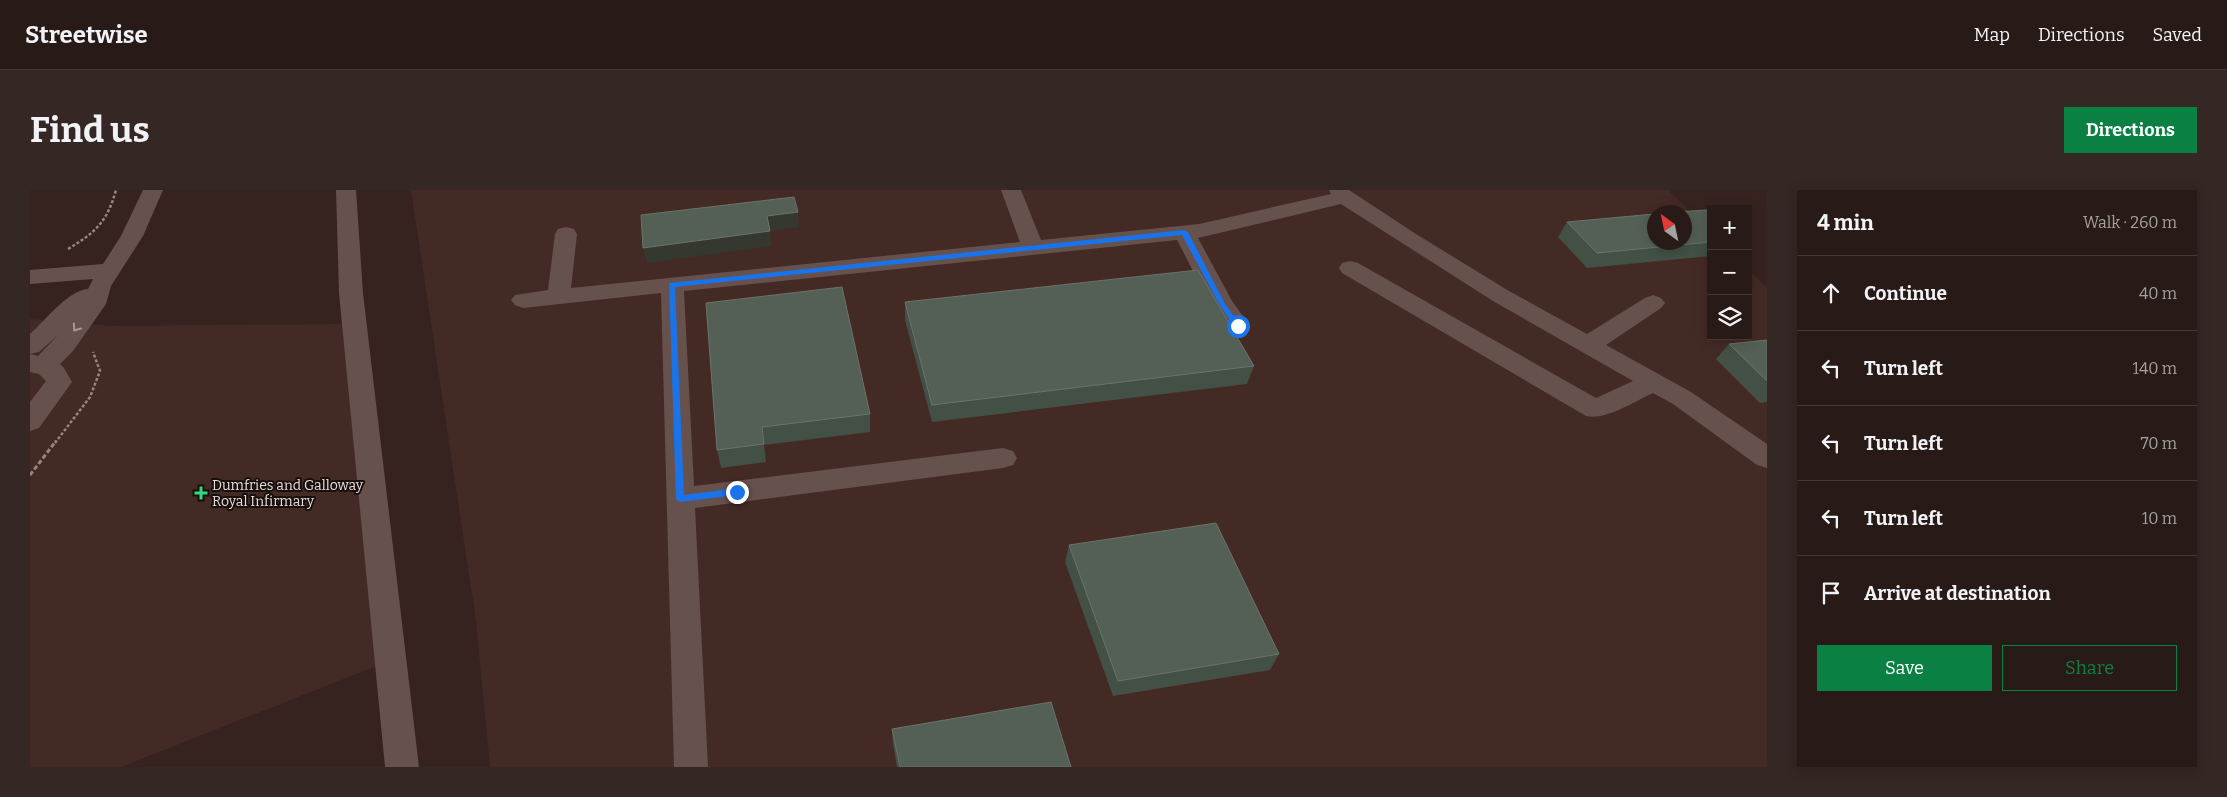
<!DOCTYPE html>
<html lang="en">
<head>
<meta charset="utf-8">
<style>
  body { margin:0; font-family:Bitter,serif; background:#342724; color:#f1f3f6 }
  .controls { position:absolute; right:15px; top:15px; display:grid; overflow:hidden; border-radius:0px; box-shadow:0 2px 12px #0003 }
  .controls button { width:45px; height:45px; display:grid; place-items:center; padding:0; border:0; border-bottom:1px solid #443836; background:#281a17; color:#f1f3f6; font:25px sans-serif }
  .compass { position:absolute; left:1617px; top:15px; width:45px; height:45px; border-radius:50%; background:#281a17; box-shadow:0 2px 12px #0003; rotate:327deg }
  .stop { position:absolute; width:15px; height:15px; margin:-11px; border:4px solid #1a73e8; border-radius:50%; background:#fff }
  .stop.end { background:#1a73e8; border-color:#fff; box-shadow:0 1px 5px #0008 }
  .list { margin:0; padding:0; list-style:none }
  h2 { display:flex; justify-content:space-between; align-items:center; height:65px; margin:0; padding:0 20px; font-size:21px }
  h2 small { font-size:16px; font-weight:400; color:#a5a1a1 }
  .list li { display:grid; grid-template-columns:32px 1fr auto; gap:15px; align-items:center; box-sizing:border-box; height:75px; padding:0 20px; border-top:1px solid #443836 }
  .list b { display:block; font-size:19px; white-space:nowrap }
  .list em { font-size:16px; font-style:normal; color:#a5a1a1 }
  .actions { display:flex; gap:10px; padding:15px 20px }
  .actions a { flex:1; padding:11px 0; border:1px solid #0b8043; border-radius:0px; text-align:center; font-size:18px; color:#0b8043 }
  .actions .main { background:#0b8043; color:#fff }
  .icon { flex:none; width:28px; height:28px; fill:none; stroke:currentColor; stroke-width:2; stroke-linecap:round; stroke-linejoin:round }
  .map { position:relative; flex:none; width:1737px; height:577px; overflow:hidden; border-radius:0px }
  header { display:flex; align-items:center; gap:30px; box-sizing:border-box; height:70px; padding:0 25px; background:#281a17; border-bottom:1px solid #443836 }
  header strong { font-size:24px }
  nav { display:flex; gap:28px; margin-inline-start:auto; font-size:18px }
  .intro { display:flex; align-items:center; justify-content:space-between; box-sizing:border-box; height:120px; padding:0 30px }
  h1 { margin:0; font-size:35px }
  .button { padding:12px 22px; border-radius:0px; background:#0b8043; color:#fff; font-size:18px; font-weight:700 }
  main { display:flex; gap:30px; padding:0 30px }
  aside { flex:1; background:#281a17; border-radius:0px; box-shadow:0 2px 12px #0003 }
  .map>svg:first-child { display:block }
</style>
</head>
<body>
<header>
<strong>Streetwise</strong>
<nav><a>Map</a><a>Directions</a><a>Saved</a></nav>
</header>
<div class="intro"><h1>Find us</h1><a class="button">Directions</a></div>
<main>
<div class="map">
<svg width="1737" height="577" viewBox="0 0 1737 577">
  <rect width="100%" height="100%" fill="#36231f"/>
  <path fill="#442a25" fill-rule="evenodd" d="M 381,0 L 1638,0 L 1681,42 L 1681,146 L 1718,146 L 1718,79 L 1737,98 L 1737,577 L 460,577 L 446,431 ZM 1624,22 L 1654,22 L 1654,52 L 1624,52 Z
    M 0,129 L 81,136 L 320,134 L 364,469 L 91,577 L 0,577 Z"/>
  <g fill="none" stroke-linecap="round" stroke-linejoin="round">
    <path stroke="#958682" stroke-width="2.5" stroke-dasharray="3 2" stroke-linecap="butt" d="M 38,59 C 66,42 77,32 86,0
      M 25,253 L 60,207 L 70,181 L 63,162"/>
    <path stroke="#958682" stroke-width="3" stroke-dasharray="4.5 2.5" stroke-linecap="butt" d="M 0,285 L 26,251"/>
    <path fill="#67514d" fill-rule="evenodd" d="M 113,0 L 133,0 L 113,46 L 81,96 L 76,114 L 43,161 L 30,174 L 34,178 L 42,192 L 9,238 L 0,241 L 0,212 L 16,191 L 9,184 L 0,182 L 0,164 L 8,166 L 28,145 L 9,162 L 0,164 L 0,144 C 15,131 38,100 58,99 L 63,89 L 0,94 L 0,80 L 73,74 L 91,46 Z
      M 306,0 L 326,0 L 333,103 L 389,577 L 355,577 L 309,103 Z
      M 971,0 L 991,0 L 1011,50 L 1169,34 L 1301,4 L 1299,0 L 1319,0 L 1386,44 L 1479,101 L 1557,144 L 1615,108 L 1623,105 L 1631,108 L 1635,113 L 1631,118 L 1576,155 L 1661,202 L 1737,254 L 1737,278 L 1727,275 L 1643,214 L 1623,203 C 1605,211 1575,231 1556,226 L 1312,83 L 1309,78 L 1312,73 L 1320,71 L 1328,73 L 1566,208 L 1603,191 L 1463,111 L 1311,14 L 1168,48 L 1202,111 L 1220,136 L 1216,142 C 1211,143 1206,145 1201,142 C 1188,135 1156,66 1147,50 L 654,101 L 664,296 L 973,258 L 983,261 L 987,268 L 983,275 L 973,278 L 665,318 L 678,577 L 644,577 L 631,103 L 493,118 L 485,115 L 481,110 L 485,105 L 518,100 L 525,44 L 528,39 L 536,37 L 544,39 L 547,44 L 541,98 L 990,52 Z"/>
  </g>
  <path fill="#425045" d="M 1681,23 L 1681,66 L 1557,78 L 1528,47 L 1537,32 Z
    M 875,112 L 1224,176 L 1217,194 L 902,232 L 875,130 Z
    M 676,113 L 840,224 L 840,242 L 734,255 L 736,272 L 691,278 L 687,260 Z
    M 1737,150 L 1737,212 L 1730,213 L 1686,169 L 1699,154 Z
    M 1039,355 L 1249,464 L 1240,480 L 1083,506 L 1035,372 Z
    M 862,539 L 1041,577 L 867,577 L 863,554 Z"/>
  <path fill="#35382f" d="M 768,22 L 769,37 L 739,41 L 737,26 Z
    M 740,41 L 742,56 L 617,73 L 613,58 Z"/>
  <path fill="#546055" stroke="#6b736a" d="M 764,7 L 768,22 L 737,26 L 740,41 L 613,58 L 611,25 Z
    M 1677,20 L 1681,23 L 1681,52 L 1567,63 L 1537,32 L 1624,24 L 1624,52 L 1654,52 L 1654,22 L 1645,22 Z
    M 1168,80 L 1224,176 L 902,215 L 875,112 Z
    M 812,97 L 840,224 L 732,237 L 734,254 L 687,260 L 676,113 Z
    M 1737,150 L 1737,191 L 1699,154 Z
    M 1186,333 L 1249,464 L 1088,491 L 1039,355 Z
    M 1021,512 L 1041,577 L 870,577 L 862,539 Z"/>
  <defs><path id="oneway-chevron" d="M-2-3.5L2.5 0L-2 3.5" fill="none" stroke-width="1.6" stroke-linecap="round" stroke-linejoin="round" transform="scale(1.25)"/></defs>
  <use stroke="#a89693" href="#oneway-chevron" transform="translate(46 138) rotate(125)"/>
  <path fill="#1a73e8" d="M 1154,40 L 1158,42 L 1195,114 L 1211,136 L 1210,138 L 1205,138 L 1189,114 L 1152,45 L 645,97 L 654,305 L 707,298 L 711,302 L 707,305 L 650,312 L 646,309 L 639,93 Z"/>
  <path fill="#33d882" stroke="#170f0d" stroke-width="2" d="M168.5 295.5h5v5h5v5h-5v5h-5v-5h-5v-5h5z"/>
  <g text-anchor="middle" stroke-width="4" stroke-linejoin="round" paint-order="stroke">
    <g font-size="14" fill="#e9dcd9" stroke="#170f0d" text-anchor="start">
      <text x="182" y="300">Dumfries and Galloway<tspan x="182" dy="16">Royal Infirmary</tspan></text>
    </g>
  </g>
</svg>
<div class="controls">
<button>+</button>
<button>−</button>
<button><svg class="icon" aria-label="layers" viewBox="0 0 24 24"><path d="M12 4l9 5-9 5-9-5zM3 14l9 5 9-5"/></svg></button>
</div>
<svg class="compass" viewBox="-18 -18 36 36"><path d="M0-13l5 13h-10z" fill="#e53935"/><path d="M0 13l5-13h-10z" fill="#a5a1a1"/></svg>
<div class="stop" style="left:1208px;top:136px"></div>
<div class="stop end" style="left:707px;top:302px"></div>
</div>
<aside>
<h2>4 min<small>Walk · 260 m</small></h2>
<ul class="list">
<li><svg class="icon" aria-label="ahead" viewBox="0 0 24 24"><path d="M12 20V5M6 11l6-6 6 6"/></svg><div><b>Continue</b></div><em>40 m</em></li>
<li><svg class="icon" aria-label="left" viewBox="0 0 24 24"><path d="M17 20v-9H6M10 6l-5 5 5 5"/></svg><div><b>Turn left</b></div><em>140 m</em></li>
<li><svg class="icon" aria-label="left" viewBox="0 0 24 24"><path d="M17 20v-9H6M10 6l-5 5 5 5"/></svg><div><b>Turn left</b></div><em>70 m</em></li>
<li><svg class="icon" aria-label="left" viewBox="0 0 24 24"><path d="M17 20v-9H6M10 6l-5 5 5 5"/></svg><div><b>Turn left</b></div><em>10 m</em></li>
<li><svg class="icon" aria-label="arrive" viewBox="0 0 24 24"><path d="M6 21V4h12l-3 4 3 4H6"/></svg><div><b>Arrive at destination</b></div></li>
</ul>
<div class="actions"><a class="main">Save</a><a>Share</a></div>
</aside>
</main>
</body>
</html>
